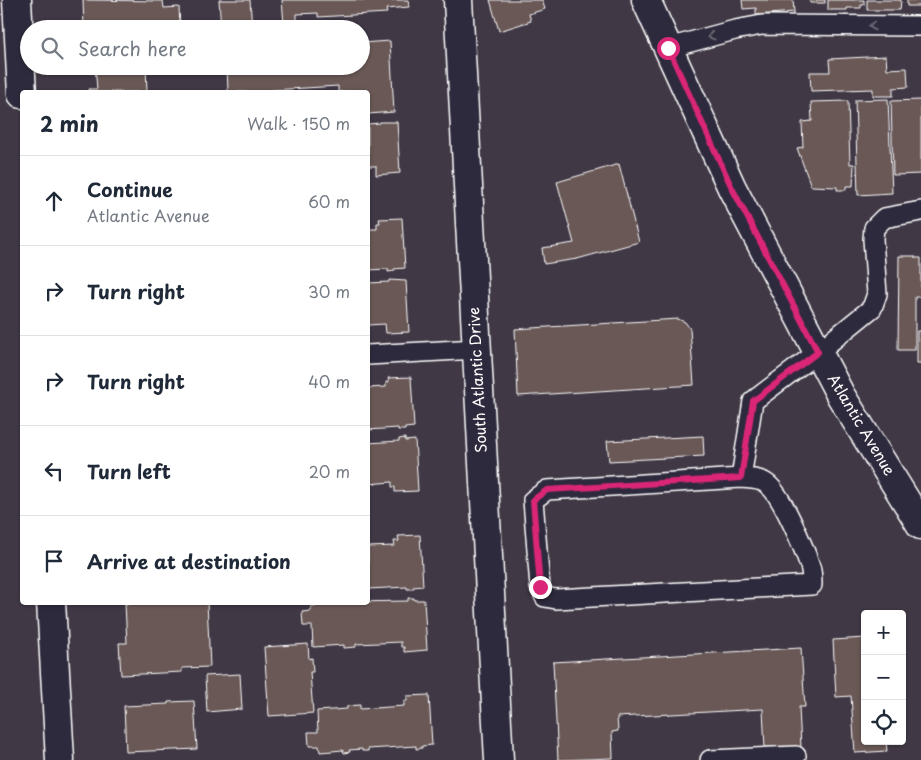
<!DOCTYPE html>
<html lang="en">
<head>
<meta charset="utf-8">
<style>
  body { margin:0; font-family:"Playpen Sans",sans-serif; background:#f6f6f7; color:#1f2937 }
  .controls { position:absolute; right:15px; bottom:15px; display:grid; overflow:hidden; border-radius:5px; box-shadow:0 1px 4px #0004 }
  .controls button { width:45px; height:45px; display:grid; place-items:center; padding:0; border:0; border-bottom:1px solid #e0e1e3; background:#fff; color:#1f2937; font:25px sans-serif }
  .stop { position:absolute; width:15px; height:15px; margin:-11px; border:4px solid #db2777; border-radius:50%; background:#fff }
  .stop.end { background:#db2777; border-color:#fff; box-shadow:0 1px 5px #0008 }
  .list { margin:0; padding:0; list-style:none }
  h2 { display:flex; justify-content:space-between; align-items:center; height:65px; margin:0; padding:0 20px; font-size:21px }
  h2 small { font-size:16px; font-weight:400; color:#747a83 }
  .list li { display:grid; grid-template-columns:32px 1fr auto; gap:15px; align-items:center; box-sizing:border-box; height:90px; padding:0 20px; border-top:1px solid #e0e1e3 }
  .list b { display:block; font-size:19px; white-space:nowrap }
  .list p { margin:0; font-size:16px; white-space:nowrap; color:#747a83 }
  .list em { font-size:16px; font-style:normal; color:#747a83 }
  .icon { flex:none; width:28px; height:28px; fill:none; stroke:currentColor; stroke-width:2; stroke-linecap:round; stroke-linejoin:round }
  .map { position:relative; flex:none; width:921px; height:760px; overflow:hidden }
  .search { position:absolute; background:#fff; box-shadow:0 1px 4px #0004; left:20px; top:20px; width:350px; height:55px; display:flex; align-items:center; gap:12px; box-sizing:border-box; padding:0 18px; border-radius:28px; color:#747a83; font-size:19px }
  .panel { position:absolute; background:#fff; box-shadow:0 1px 4px #0004; left:20px; top:90px; width:350px; height:515px; border-radius:5px }
  .map>svg:first-child { display:block }
</style>
</head>
<body>
<div class="map">
<svg width="921" height="760" viewBox="0 0 921 760">
  <rect width="100%" height="100%" fill="#403845"/>
  <filter id="ink" filterUnits="userSpaceOnUse"><feTurbulence type="fractalNoise" baseFrequency=".02" numOctaves="2"/><feDisplacementMap in="SourceGraphic" scale="10" xChannelSelector="R" yChannelSelector="G"/><feConvolveMatrix kernelMatrix="1 2 1 2 8 2 1 2 1" color-interpolation-filters="sRGB"/></filter>
  <g filter="url(#ink)">
    <path fill="#695857" stroke="#fff" d="M 83,0 L 163,1 L 164,8 L 179,7 L 180,28 L 84,29 Z
      M 219,0 L 250,0 L 252,29 L 221,29 Z
      M 282,0 L 408,0 L 409,7 L 386,9 L 387,13 L 318,17 L 318,13 L 297,14 L 297,23 L 284,24 Z
      M 490,0 L 542,0 L 545,9 L 529,14 L 531,21 L 499,31 Z
      M 742,0 L 793,0 L 794,12 L 756,15 L 756,8 L 743,9 Z
      M 810,0 L 825,0 L 825,3 L 810,3 Z
      M 828,0 L 864,0 L 864,5 L 861,5 L 861,8 L 847,8 L 847,10 L 828,10 Z
      M 867,0 L 901,0 L 900,10 L 867,10 Z
      M 907,0 L 921,0 L 921,6 L 907,6 Z
      M 390,41 L 394,112 L 368,114 L 368,92 L 338,92 L 338,86 L 272,90 L 272,92 L 228,92 L 227,66 L 361,66 L 361,43 Z
      M 886,56 L 887,69 L 907,68 L 908,87 L 893,88 L 893,96 L 873,96 L 873,89 L 811,91 L 810,72 L 830,72 L 829,59 Z
      M 95,66 L 146,66 L 147,92 L 89,92 L 89,89 L 97,89 Z
      M 888,99 L 892,193 L 858,195 L 855,100 Z
      M 921,100 L 921,174 L 893,175 L 891,101 Z
      M 848,101 L 850,164 L 854,164 L 853,186 L 846,186 L 846,190 L 837,190 L 837,187 L 811,186 L 797,148 L 803,147 L 802,122 L 812,121 L 811,102 Z
      M 380,122 L 397,122 L 400,173 L 376,175 L 376,166 L 368,166 L 368,124 L 380,123 Z
      M 619,164 L 639,242 L 577,259 L 544,264 L 542,248 L 574,243 L 557,182 Z
      M 402,218 L 405,268 L 394,269 L 394,271 L 388,272 L 388,269 L 368,270 L 368,229 L 377,229 L 377,223 L 380,223 L 379,219 Z
      M 899,256 L 915,256 L 915,258 L 921,258 L 921,297 L 915,297 L 915,350 L 898,350 Z
      M 389,280 L 406,281 L 409,332 L 386,333 L 385,324 L 368,325 L 368,283 L 389,282 Z
      M 678,319 L 685,322 L 690,329 L 694,385 L 518,396 L 515,329 Z
      M 917,331 L 921,331 L 921,363 L 917,363 Z
      M 411,377 L 414,427 L 405,428 L 405,430 L 398,430 L 398,428 L 368,430 L 368,388 L 386,387 L 386,382 L 389,382 L 388,378 Z
      M 703,436 L 704,456 L 609,461 L 607,441 Z
      M 405,438 L 405,441 L 415,440 L 418,491 L 395,492 L 395,487 L 392,487 L 392,482 L 368,484 L 368,443 L 399,441 L 399,439 Z
      M 420,535 L 423,586 L 413,587 L 413,589 L 407,589 L 407,587 L 368,589 L 368,547 L 395,546 L 394,541 L 399,541 L 398,536 Z
      M 408,598 L 414,598 L 414,600 L 424,600 L 427,650 L 404,652 L 404,647 L 401,647 L 401,642 L 356,644 L 356,647 L 344,648 L 344,645 L 313,647 L 312,626 L 303,626 L 302,612 L 311,611 L 311,606 L 335,604 L 335,602 L 341,602 L 341,604 L 353,602 L 408,601 Z
      M 158,602 L 207,602 L 210,667 L 182,668 L 182,672 L 121,675 L 119,643 L 127,643 L 125,604 Z
      M 865,638 L 865,741 L 886,741 L 887,751 L 855,753 L 851,696 L 836,697 L 833,640 Z
      M 308,644 L 309,659 L 312,658 L 313,672 L 310,672 L 313,713 L 269,716 L 264,647 Z
      M 801,648 L 805,707 L 799,707 L 801,747 L 765,749 L 763,709 L 617,717 L 618,731 L 612,732 L 613,758 L 558,760 L 553,662 Z
      M 240,674 L 242,709 L 207,712 L 205,676 Z
      M 429,695 L 432,745 L 422,746 L 422,748 L 416,749 L 416,746 L 368,749 L 368,751 L 362,751 L 362,749 L 349,750 L 350,752 L 344,753 L 343,750 L 320,752 L 319,746 L 309,746 L 308,732 L 318,732 L 317,711 L 347,709 L 347,706 L 360,705 L 360,709 L 404,706 L 404,701 L 407,701 L 407,696 Z
      M 194,701 L 197,749 L 126,752 L 124,706 L 168,704 L 168,702 Z"/>
    <g fill="none" stroke-linecap="round" stroke-linejoin="round">
      <g stroke="#fff" stroke-width="22">
        <path id="lane" d="M 668,48 L 735,30 L 762,25 L 921,26
          M 368,355 L 477,349
          M 741,478 L 547,490 L 533,500 L 540,587 L 545,597 L 556,599 L 812,585 C 812,578 812,572 810,566 C 804,548 781,493 767,484 C 760,478 749,479 741,478 L 753,401 L 818,352 L 872,308 L 877,294 L 873,239 L 874,228 L 884,218 L 921,211
          M 710,760 L 796,756"/>
      </g>
      <g stroke="#fff" stroke-width="31">
        <path id="street" d="M 17,0 L 22,94
          M 458,0 L 499,760
          M 51,602 L 60,760"/>
      </g>
      <g stroke="#fff" stroke-width="31">
        <path id="primary" d="M 646,0 L 732,188 L 841,396 L 921,525"/>
      </g>
      <use href="#lane" stroke="#2f2a3d" stroke-width="19"/>
      <use href="#street" stroke="#2f2a3d" stroke-width="28"/>
      <use href="#primary" stroke="#2f2a3d" stroke-width="28"/>
    </g>
    <defs><path id="oneway-chevron" d="M-2-3.5L2.5 0L-2 3.5" fill="none" stroke-width="1.6" stroke-linecap="round" stroke-linejoin="round" transform="scale(1.25)"/></defs>
    <g stroke="#6d6a77">
      <use href="#oneway-chevron" transform="translate(872 26) rotate(-180)"/>
      <use href="#oneway-chevron" transform="translate(711 36) rotate(165)"/>
    </g>
  </g>
  <g fill="none" stroke-linecap="round" stroke-linejoin="round" filter="url(#ink)">
    <path stroke="#db2777" stroke-width="6" d="M 540,587 L 533,500 L 547,490 L 741,478 L 753,401 L 818,352 L 732,188 L 668,48"/>
  </g>
  <g text-anchor="middle" stroke-width="5" stroke-linejoin="round" paint-order="stroke">
    <g font-size="15" fill="#fff" stroke="#2f2a3d">
      <text transform="translate(478 380) rotate(-93)" y="5">South Atlantic Drive</text>
      <text transform="translate(861 425) rotate(59)" y="5">Atlantic Avenue</text>
    </g>
  </g>
</svg>
<div class="controls">
<button>+</button>
<button>−</button>
<button><svg class="icon" aria-label="locate" viewBox="0 0 24 24"><circle cx="12" cy="12" r="6"/><path d="M12 2v4M12 18v4M2 12h4M18 12h4"/></svg></button>
</div>
<div class="stop" style="left:668px;top:48px"></div>
<div class="stop end" style="left:540px;top:587px"></div>
<div class="search"><svg class="icon" aria-label="search" viewBox="0 0 24 24"><circle cx="10" cy="10" r="6"/><path d="M15 15l6 6"/></svg>Search here</div>
<section class="panel">
<h2>2 min<small>Walk · 150 m</small></h2>
<ul class="list">
<li><svg class="icon" aria-label="ahead" viewBox="0 0 24 24"><path d="M12 20V5M6 11l6-6 6 6"/></svg><div><b>Continue</b><p>Atlantic Avenue</p></div><em>60 m</em></li>
<li><svg class="icon" aria-label="right" viewBox="0 0 24 24"><path d="M7 20v-9h11M14 6l5 5-5 5"/></svg><div><b>Turn right</b></div><em>30 m</em></li>
<li><svg class="icon" aria-label="right" viewBox="0 0 24 24"><path d="M7 20v-9h11M14 6l5 5-5 5"/></svg><div><b>Turn right</b></div><em>40 m</em></li>
<li><svg class="icon" aria-label="left" viewBox="0 0 24 24"><path d="M17 20v-9H6M10 6l-5 5 5 5"/></svg><div><b>Turn left</b></div><em>20 m</em></li>
<li><svg class="icon" aria-label="arrive" viewBox="0 0 24 24"><path d="M6 21V4h12l-3 4 3 4H6"/></svg><div><b>Arrive at destination</b></div></li>
</ul>
</section>
</div>
</body>
</html>
